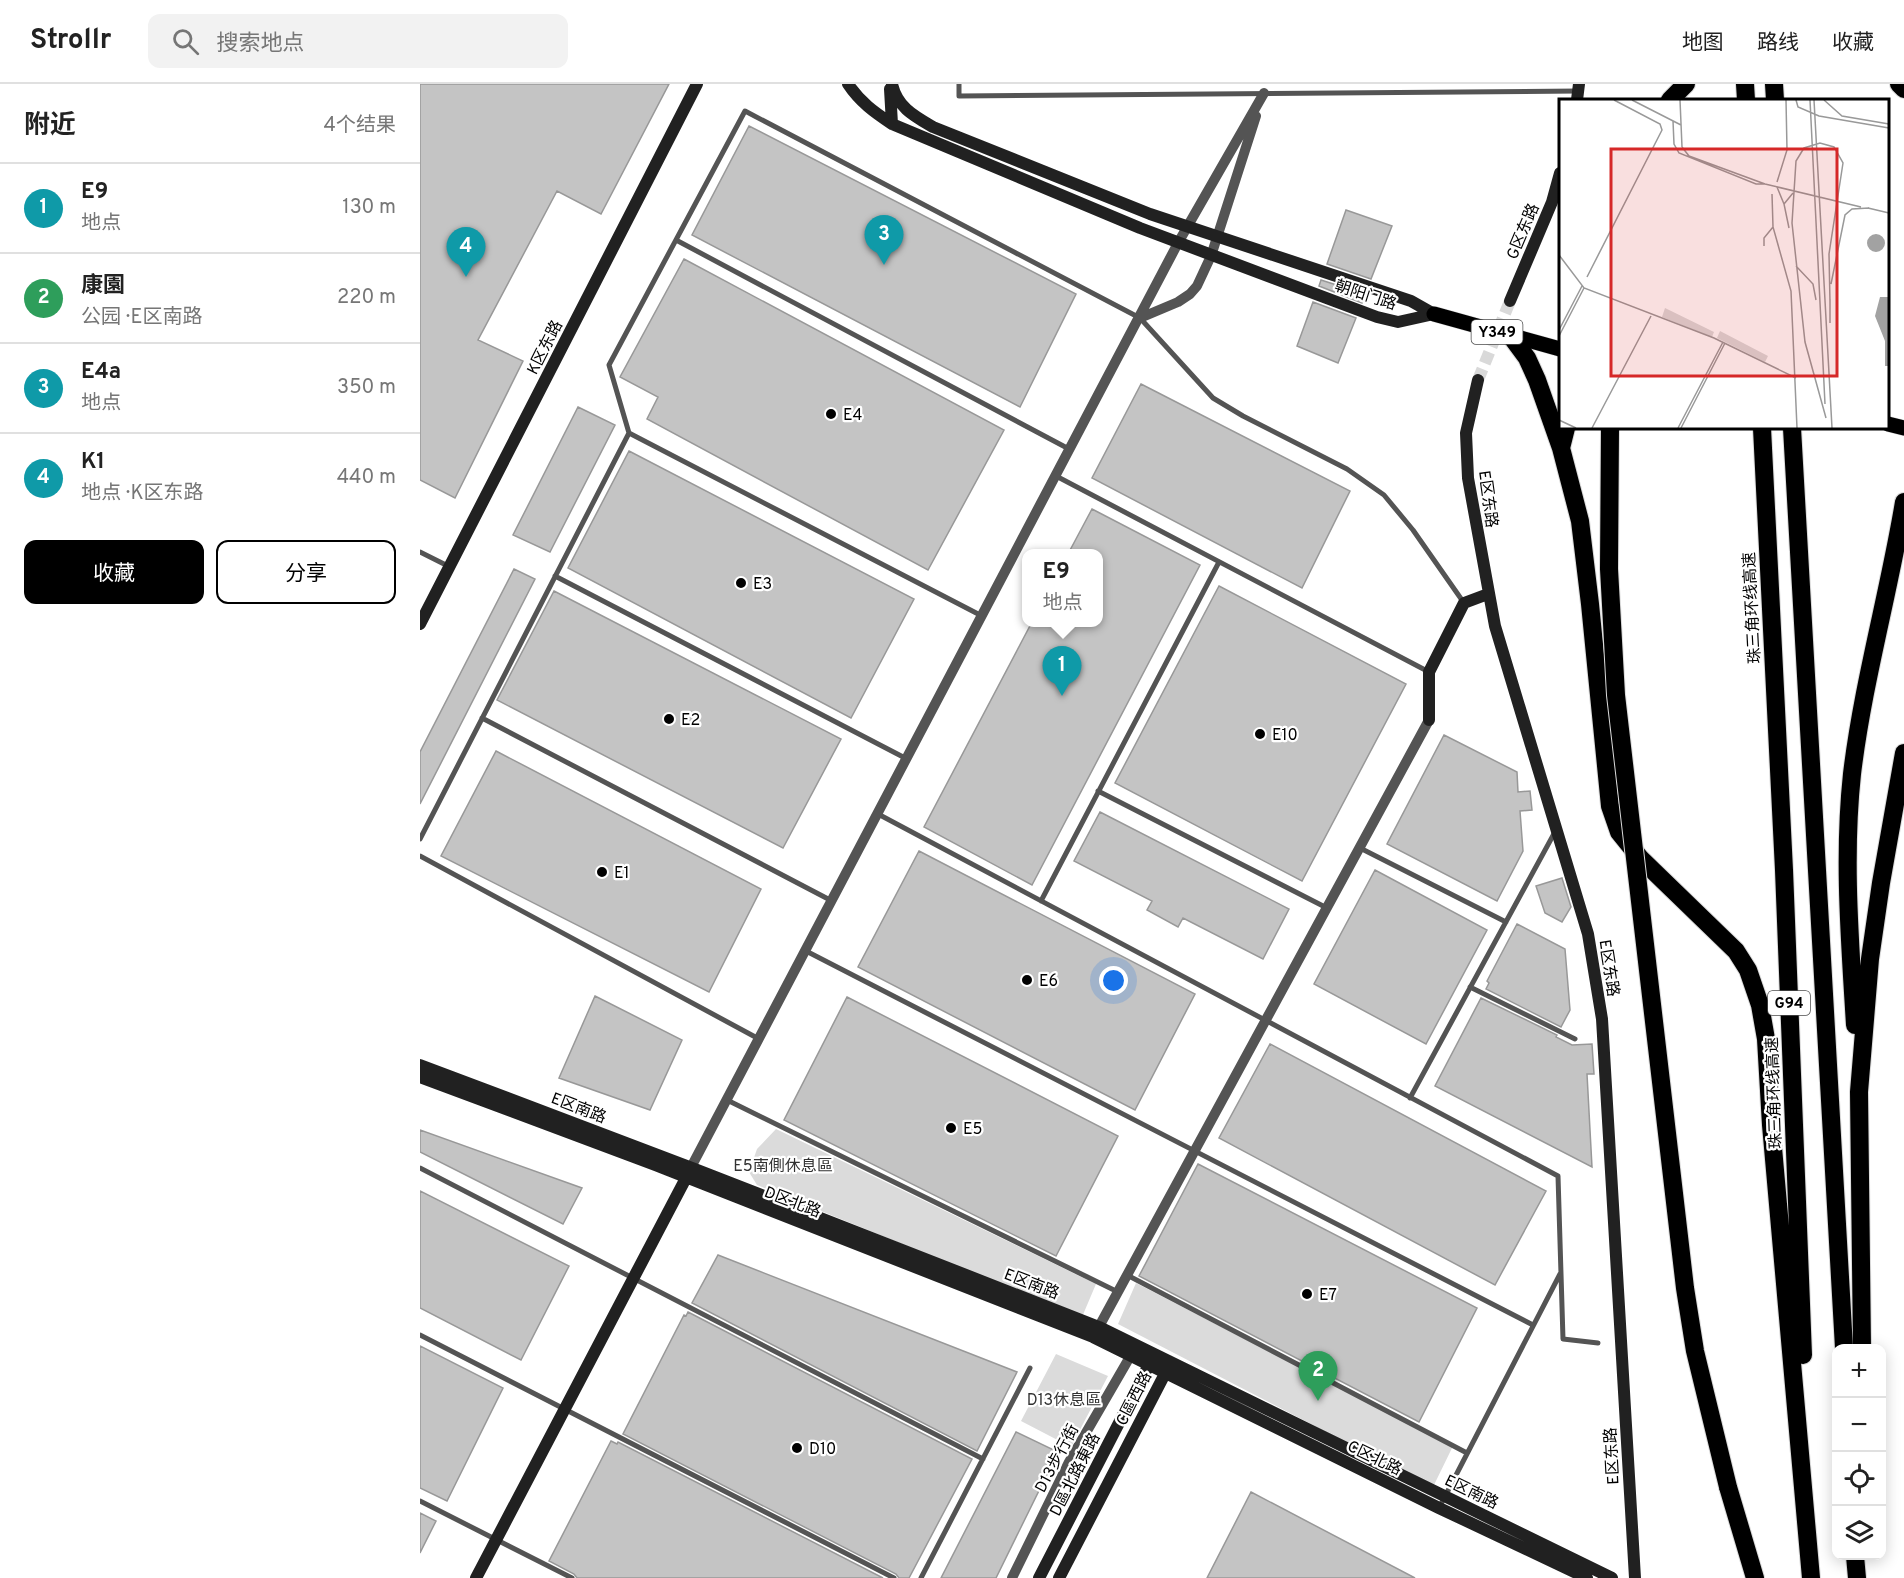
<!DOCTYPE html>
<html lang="zh">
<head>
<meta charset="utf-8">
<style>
  body { margin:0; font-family:Overpass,"Noto Sans SC",sans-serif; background:#f2f2f2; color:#222 }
  .controls { position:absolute; right:18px; bottom:18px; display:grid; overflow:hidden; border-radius:12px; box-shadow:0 3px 15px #0003 }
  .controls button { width:54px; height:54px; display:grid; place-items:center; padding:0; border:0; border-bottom:2px solid #e0e0e0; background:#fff; color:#222; font:30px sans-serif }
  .you { position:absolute; left:694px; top:897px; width:21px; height:21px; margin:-15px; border:4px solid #fff; border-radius:50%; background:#1a73e8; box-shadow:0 0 0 9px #1a73e833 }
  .badge { display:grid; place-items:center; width:39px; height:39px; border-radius:50%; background:#000; color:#fff; font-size:20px; font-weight:700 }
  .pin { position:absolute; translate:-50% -50px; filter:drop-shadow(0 2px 3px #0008) }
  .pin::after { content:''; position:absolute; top:32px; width:21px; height:18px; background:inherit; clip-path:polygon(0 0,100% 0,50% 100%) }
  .popup { position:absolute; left:602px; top:465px; width:81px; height:78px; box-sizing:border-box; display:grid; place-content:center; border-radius:12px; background:#fff; filter:drop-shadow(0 2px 4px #0005); font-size:20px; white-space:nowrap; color:#767676 }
  .popup b { font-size:22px; color:#222 }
  .popup::after { content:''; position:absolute; left:50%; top:100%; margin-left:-12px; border:12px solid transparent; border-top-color:#fff }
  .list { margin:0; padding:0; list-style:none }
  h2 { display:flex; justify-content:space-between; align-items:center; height:78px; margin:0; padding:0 24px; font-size:26px }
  h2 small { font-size:20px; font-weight:400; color:#767676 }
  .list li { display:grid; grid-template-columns:39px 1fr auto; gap:18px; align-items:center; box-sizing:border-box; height:90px; padding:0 24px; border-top:2px solid #e0e0e0 }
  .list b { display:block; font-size:22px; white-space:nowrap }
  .list p { margin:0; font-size:20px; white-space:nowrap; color:#767676 }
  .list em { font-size:20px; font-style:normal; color:#767676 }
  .actions { display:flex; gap:12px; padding:18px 24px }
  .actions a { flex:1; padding:14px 0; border:2px solid #000; border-radius:12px; text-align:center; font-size:21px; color:#000 }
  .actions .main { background:#000; color:#fff }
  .icon { flex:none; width:33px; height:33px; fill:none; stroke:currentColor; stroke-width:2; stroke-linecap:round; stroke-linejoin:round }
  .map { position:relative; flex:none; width:1484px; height:1494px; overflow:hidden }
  header { display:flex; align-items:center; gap:36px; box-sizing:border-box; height:84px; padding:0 30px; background:#fff; border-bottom:2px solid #e0e0e0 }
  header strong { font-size:28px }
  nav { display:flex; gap:33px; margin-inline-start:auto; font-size:21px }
  .search { width:420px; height:54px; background:#f2f2f2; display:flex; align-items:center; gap:15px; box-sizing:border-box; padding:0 21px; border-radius:12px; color:#767676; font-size:22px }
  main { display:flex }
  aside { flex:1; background:#fff }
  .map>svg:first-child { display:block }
</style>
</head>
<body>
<header>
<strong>Strollr</strong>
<div class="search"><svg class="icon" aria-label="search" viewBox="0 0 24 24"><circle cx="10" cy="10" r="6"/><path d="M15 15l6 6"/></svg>搜索地点</div>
<nav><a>地图</a><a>路线</a><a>收藏</a></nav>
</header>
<main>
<aside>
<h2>附近<small>4个结果</small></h2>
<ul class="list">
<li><span class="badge" style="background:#0f9aa8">1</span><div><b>E9</b><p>地点</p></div><em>130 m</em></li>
<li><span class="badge" style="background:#2e9e5b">2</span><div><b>康園</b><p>公园 · E区南路</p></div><em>220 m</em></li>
<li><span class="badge" style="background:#0f9aa8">3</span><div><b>E4a</b><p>地点</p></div><em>350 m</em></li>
<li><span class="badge" style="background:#0f9aa8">4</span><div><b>K1</b><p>地点 · K区东路</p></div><em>440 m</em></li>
</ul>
<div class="actions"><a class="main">收藏</a><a>分享</a></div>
</aside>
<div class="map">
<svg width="1484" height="1494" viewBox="0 0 1484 1494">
  <rect width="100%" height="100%" fill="#fff"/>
  <path fill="#dbdbdb" d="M 356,1045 L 676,1200 L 662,1233 L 337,1101 L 329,1088 L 337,1065 Z
    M 716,1199 L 1033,1362 L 1013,1403 L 698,1240 Z
    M 636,1270 L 688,1292 L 651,1363 L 601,1337 Z"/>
  <path fill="#c4c4c4" stroke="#989898" stroke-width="1.5" d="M 0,0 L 249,0 L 181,130 L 137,107 L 58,256 L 103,277 L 35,414 L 0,396 Z
    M 329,42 L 656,210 L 600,323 L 272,151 Z
    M 926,126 L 972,142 L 951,195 L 907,180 Z
    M 264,175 L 584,346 L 508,486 L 227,335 L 238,313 L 200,293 Z
    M 901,196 L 945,210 L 942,219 L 899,202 Z
    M 893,218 L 936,234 L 918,279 L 877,262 Z
    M 721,300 L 930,407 L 882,504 L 672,394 Z
    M 158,323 L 195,341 L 130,468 L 93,451 Z
    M 209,367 L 494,515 L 431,634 L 148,484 Z
    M 672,425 L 780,481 L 612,801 L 504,743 L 612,538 L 678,538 L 678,470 L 648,470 Z
    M 94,485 L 115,495 L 0,720 L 0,668 Z
    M 799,502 L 986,600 L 882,797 L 695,699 Z
    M 134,507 L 421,655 L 363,764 L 77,616 Z
    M 1024,651 L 1097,688 L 1098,708 L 1110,707 L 1112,726 L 1100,727 L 1103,767 L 1077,817 L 967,760 Z
    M 76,667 L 341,805 L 289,908 L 21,772 Z
    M 680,728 L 869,825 L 843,875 L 763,834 L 758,843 L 727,826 L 732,817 L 654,777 Z
    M 499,767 L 775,910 L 715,1026 L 438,883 Z
    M 955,786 L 1067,846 L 1006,960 L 894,900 Z
    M 1142,794 L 1151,823 L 1142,838 L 1125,829 L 1116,802 Z
    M 1097,840 L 1145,865 L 1150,926 L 1141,943 L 1066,905 L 1069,899 L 1067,897 Z
    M 175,912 L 262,956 L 230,1026 L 139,994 Z
    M 427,913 L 698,1052 L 636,1172 L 364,1036 Z
    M 1061,914 L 1137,951 L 1136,953 L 1152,961 L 1172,960 L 1174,990 L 1167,990 L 1172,1083 L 1015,1002 Z
    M 850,960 L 1126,1107 L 1075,1201 L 799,1054 Z
    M 0,1046 L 162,1104 L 143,1140 L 0,1068 Z
    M 778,1080 L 1057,1224 L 999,1338 L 719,1192 Z
    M 0,1107 L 149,1182 L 101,1276 L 0,1224 Z
    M 298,1171 L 597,1288 L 557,1367 L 272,1219 Z
    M 268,1228 L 552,1375 L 489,1494 L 479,1494 L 476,1490 L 203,1350 L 264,1231 L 266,1232 Z
    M 0,1262 L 83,1304 L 27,1417 L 0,1404 Z
    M 596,1348 L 638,1368 L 576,1494 L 521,1494 Z
    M 191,1357 L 197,1360 L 198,1358 L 463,1494 L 157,1494 L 154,1490 L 129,1477 Z
    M 831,1408 L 995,1494 L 787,1494 Z
    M 0,1429 L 16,1437 L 0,1469 Z"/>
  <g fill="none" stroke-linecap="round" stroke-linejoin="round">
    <path stroke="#d9d9d9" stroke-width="12" stroke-dasharray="12 6" stroke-linecap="butt" d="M 1058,296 L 1090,217"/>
    <g stroke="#dbdbdb" stroke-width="16">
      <path id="primary" d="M 1014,230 L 1140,265
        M 1468,340 L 1484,344"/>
    </g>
    <g stroke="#dbdbdb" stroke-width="20">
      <path id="highway" d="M 1325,0 L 1326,16
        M 1354,0 L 1355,16
        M 1479,0 L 1484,5
        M 1250,16 L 1266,0
        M 1090,251 L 1107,274 L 1117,296 L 1141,364
        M 1146,344 L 1141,364 L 1160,437 L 1170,520 L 1190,722 L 1199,748 L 1220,774 L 1316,867 L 1328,886 L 1340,921 L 1346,955 L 1351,1041 L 1391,1494
        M 1342,344 L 1364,786 L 1383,1271
        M 1372,344 L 1424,1264
        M 1435,941 C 1430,857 1423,774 1432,690 C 1443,598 1469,509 1484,418
        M 1442,1264 L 1439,1008 L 1450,875 L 1461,799 L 1484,669
        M 1308,1403 L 1335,1494
        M 1435,1472 L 1437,1494"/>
    </g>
    <path stroke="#545454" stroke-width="5" d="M 539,0 L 539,12 L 1159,7
      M 256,156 L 649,365
      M 209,349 L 562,532
      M 636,392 L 1009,588
      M 0,468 L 28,482
      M 135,492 L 487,675
      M 62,634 L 412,817
      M 678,707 L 907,824
      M 458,730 L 1138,1092 L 1143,1255 L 1178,1259
      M 0,755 L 209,349 L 189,281 L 325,27 L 720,234 L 793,314 L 823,332 L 927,385 L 964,411 L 993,446 L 1044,519
      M 940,764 L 1086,838
      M 0,772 L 339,955
      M 621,817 L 799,478
      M 386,867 L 1113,1241
      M 1050,903 L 1155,955
      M 990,1014 L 1136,746
      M 307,1016 L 698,1208
      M 0,1084 L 563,1375
      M 707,1191 L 1047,1369
      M 0,1251 L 474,1494
      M 0,1417 L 152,1494
      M 1019,1424 L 1140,1190
      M 501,1494 L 610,1284"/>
    <path stroke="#545454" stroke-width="10" d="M 720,234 L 758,218 L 770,210 L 777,202 L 791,172 L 836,32
      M 268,1089 L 758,159 L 844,9
      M 675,1250 L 1009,636
      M 592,1494 L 649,1378 L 711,1271"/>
    <path stroke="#212121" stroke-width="12" d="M 428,0 C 440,18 454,28 472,40 L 720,144 L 957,233 L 978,238 L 1014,230
      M 472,0 C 477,23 494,32 513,43 L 730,130 L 991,217 L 1014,230
      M 470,5 L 472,40
      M 1157,16 L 1159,0
      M 1090,217 L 1132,118 L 1140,89
      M 1058,296 L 1046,349 L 1048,394 L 1075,542 L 1168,850 L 1182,935 L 1215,1494
      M 0,540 L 277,0
      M 1009,636 L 1009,588 L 1044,519 L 1068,510
      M 0,981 L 275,1085 L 679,1243 L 1192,1494
      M 0,993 L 235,1081 L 673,1253 L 1019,1424 L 1167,1494
      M 56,1494 L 266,1094
      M 619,1494 L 733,1273
      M 639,1494 L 749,1282"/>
    <use href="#primary" stroke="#000" stroke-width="15"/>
    <use href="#highway" stroke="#000" stroke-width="18"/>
    <g stroke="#dbdbdb" stroke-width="20" stroke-linecap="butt">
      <path id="highway-bridge" d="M 1190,344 L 1189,485 L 1196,611 L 1265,1204 L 1275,1267 L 1308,1403"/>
    </g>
    <use href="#highway-bridge" stroke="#000" stroke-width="18"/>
  </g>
  <g fill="#000" stroke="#fff" stroke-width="2">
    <circle cx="411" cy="330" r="6"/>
    <circle cx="321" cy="499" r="6"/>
    <circle cx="249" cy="635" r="6"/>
    <circle cx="840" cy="650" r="6"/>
    <circle cx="182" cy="788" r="6"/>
    <circle cx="607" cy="896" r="6"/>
    <circle cx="531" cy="1044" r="6"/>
    <circle cx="887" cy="1210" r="6"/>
    <circle cx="377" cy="1364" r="6"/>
  </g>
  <g text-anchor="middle" stroke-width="4.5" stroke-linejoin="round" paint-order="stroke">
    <g fill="#fff" stroke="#4c4c4c" stroke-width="1.5">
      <rect x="1051.5" y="236" width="51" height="24" rx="4.5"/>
      <rect x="1348" y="907" width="42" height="24" rx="4.5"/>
    </g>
    <g font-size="15" font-weight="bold" fill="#000">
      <text x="1077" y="253">Y349</text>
      <text x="1369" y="924">G94</text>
    </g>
    <g font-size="16" fill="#000" stroke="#fff">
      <text transform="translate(1102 147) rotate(-67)" y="6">G区东路</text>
      <text transform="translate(946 210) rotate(18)" y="6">朝阳门路</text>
      <text transform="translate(124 263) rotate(-63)" y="6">K区东路</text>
      <text transform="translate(1069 415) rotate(82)" y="6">E区东路</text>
      <text transform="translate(1331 524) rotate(-93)" y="6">珠三角环线高速</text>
      <text transform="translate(1190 884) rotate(81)" y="6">E区东路</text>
      <text transform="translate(1353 1009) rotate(-92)" y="6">珠三角环线高速</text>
      <text transform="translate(159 1023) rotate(21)" y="6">E区南路</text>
      <text transform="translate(373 1117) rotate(21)" y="6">D区北路</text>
      <text transform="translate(612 1199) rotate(21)" y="6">E区南路</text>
      <text transform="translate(713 1314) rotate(-63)" y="6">C區西路</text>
      <text transform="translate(1191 1372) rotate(-93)" y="6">E区东路</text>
      <text transform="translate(955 1373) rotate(26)" y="6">C区北路</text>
      <text transform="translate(636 1374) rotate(-62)" y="6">D13步行街</text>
      <text transform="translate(654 1390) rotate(-63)" y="6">D區北路東路</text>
      <text transform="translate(1052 1407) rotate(26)" y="6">E区南路</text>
    </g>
    <g font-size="16" fill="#000" stroke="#fff" text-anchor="start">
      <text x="423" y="336">E4</text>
      <text x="333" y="505">E3</text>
      <text x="261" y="641">E2</text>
      <text x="852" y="656">E10</text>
      <text x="194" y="794">E1</text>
      <text x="619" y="902">E6</text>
      <text x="543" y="1050">E5</text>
      <text x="899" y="1216">E7</text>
      <text x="389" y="1370">D10</text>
    </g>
    <g font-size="16" fill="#323232" stroke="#fff">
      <text x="363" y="1087">E5南側休息區</text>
      <text x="644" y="1321">D13休息區</text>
    </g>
  </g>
  <g transform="translate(1139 15)">
    <rect width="330" height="330" fill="#fff"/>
    <path d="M 106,209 L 155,233 L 153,238 L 103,218 ZM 161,232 L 209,257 L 206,263 L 158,239 Z" fill="#dbdbdb"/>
    <path d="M308 144a9 9 0 1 1 18 0a9 9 0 1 1-18 0ZM 321,198 L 330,198 L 330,267 L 326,267 L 326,242 L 316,217 Z" fill="#a2a2a2"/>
    <path fill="none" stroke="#999" stroke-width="1.5" d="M 73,1 L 122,26M 121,1 L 123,48M 237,1 L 239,8 L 260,17 L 330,29M 251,1 L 266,305M 255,1 L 273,329M 265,1 L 283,17 L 330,25M 114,22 L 115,45 L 120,54 L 197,85 L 206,85M 123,48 L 130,57 L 206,85M 218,83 L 228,51 L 227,1M 206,85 L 302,108M 218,88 L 225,105M 213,95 L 214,128 L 232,192 L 238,329M 309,109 L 330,114M 230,129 L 225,105 L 234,94M 205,147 L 205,139 L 214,128M 0,156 L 25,189 L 155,239 L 237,279M 237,167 L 254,185 L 257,201M 28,178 L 103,31 L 101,25 L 55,1M 272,185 L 286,116 L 293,110 L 310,109M 271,224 L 271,200M 0,231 L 23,187M 0,237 L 25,189M 267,319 L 246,243 L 233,124 L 237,62 L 245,49 L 261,44 L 275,48 L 284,64 L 270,155 L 271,203M 0,321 L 17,329M 33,329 L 92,217M 119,329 L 164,243M 122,329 L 166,244"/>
    <path fill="#d62828" fill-opacity="0.15" stroke="#d62828" stroke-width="3" d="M 52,50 L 278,50 L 278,277 L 52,277 Z"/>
    <rect width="330" height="330" fill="none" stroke="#000" stroke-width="3"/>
  </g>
</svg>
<div class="controls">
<button>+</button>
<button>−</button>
<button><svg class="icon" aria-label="locate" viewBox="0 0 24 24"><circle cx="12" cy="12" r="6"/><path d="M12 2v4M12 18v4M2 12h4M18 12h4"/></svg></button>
<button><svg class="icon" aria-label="layers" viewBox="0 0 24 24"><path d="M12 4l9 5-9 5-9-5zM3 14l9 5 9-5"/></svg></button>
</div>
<div class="you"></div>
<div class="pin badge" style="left:642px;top:612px;background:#0f9aa8">1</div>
<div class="popup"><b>E9</b>地点</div>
<div class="pin badge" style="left:898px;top:1317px;background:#2e9e5b">2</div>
<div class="pin badge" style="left:464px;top:181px;background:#0f9aa8">3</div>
<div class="pin badge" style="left:46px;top:193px;background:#0f9aa8">4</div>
</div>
</main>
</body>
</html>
